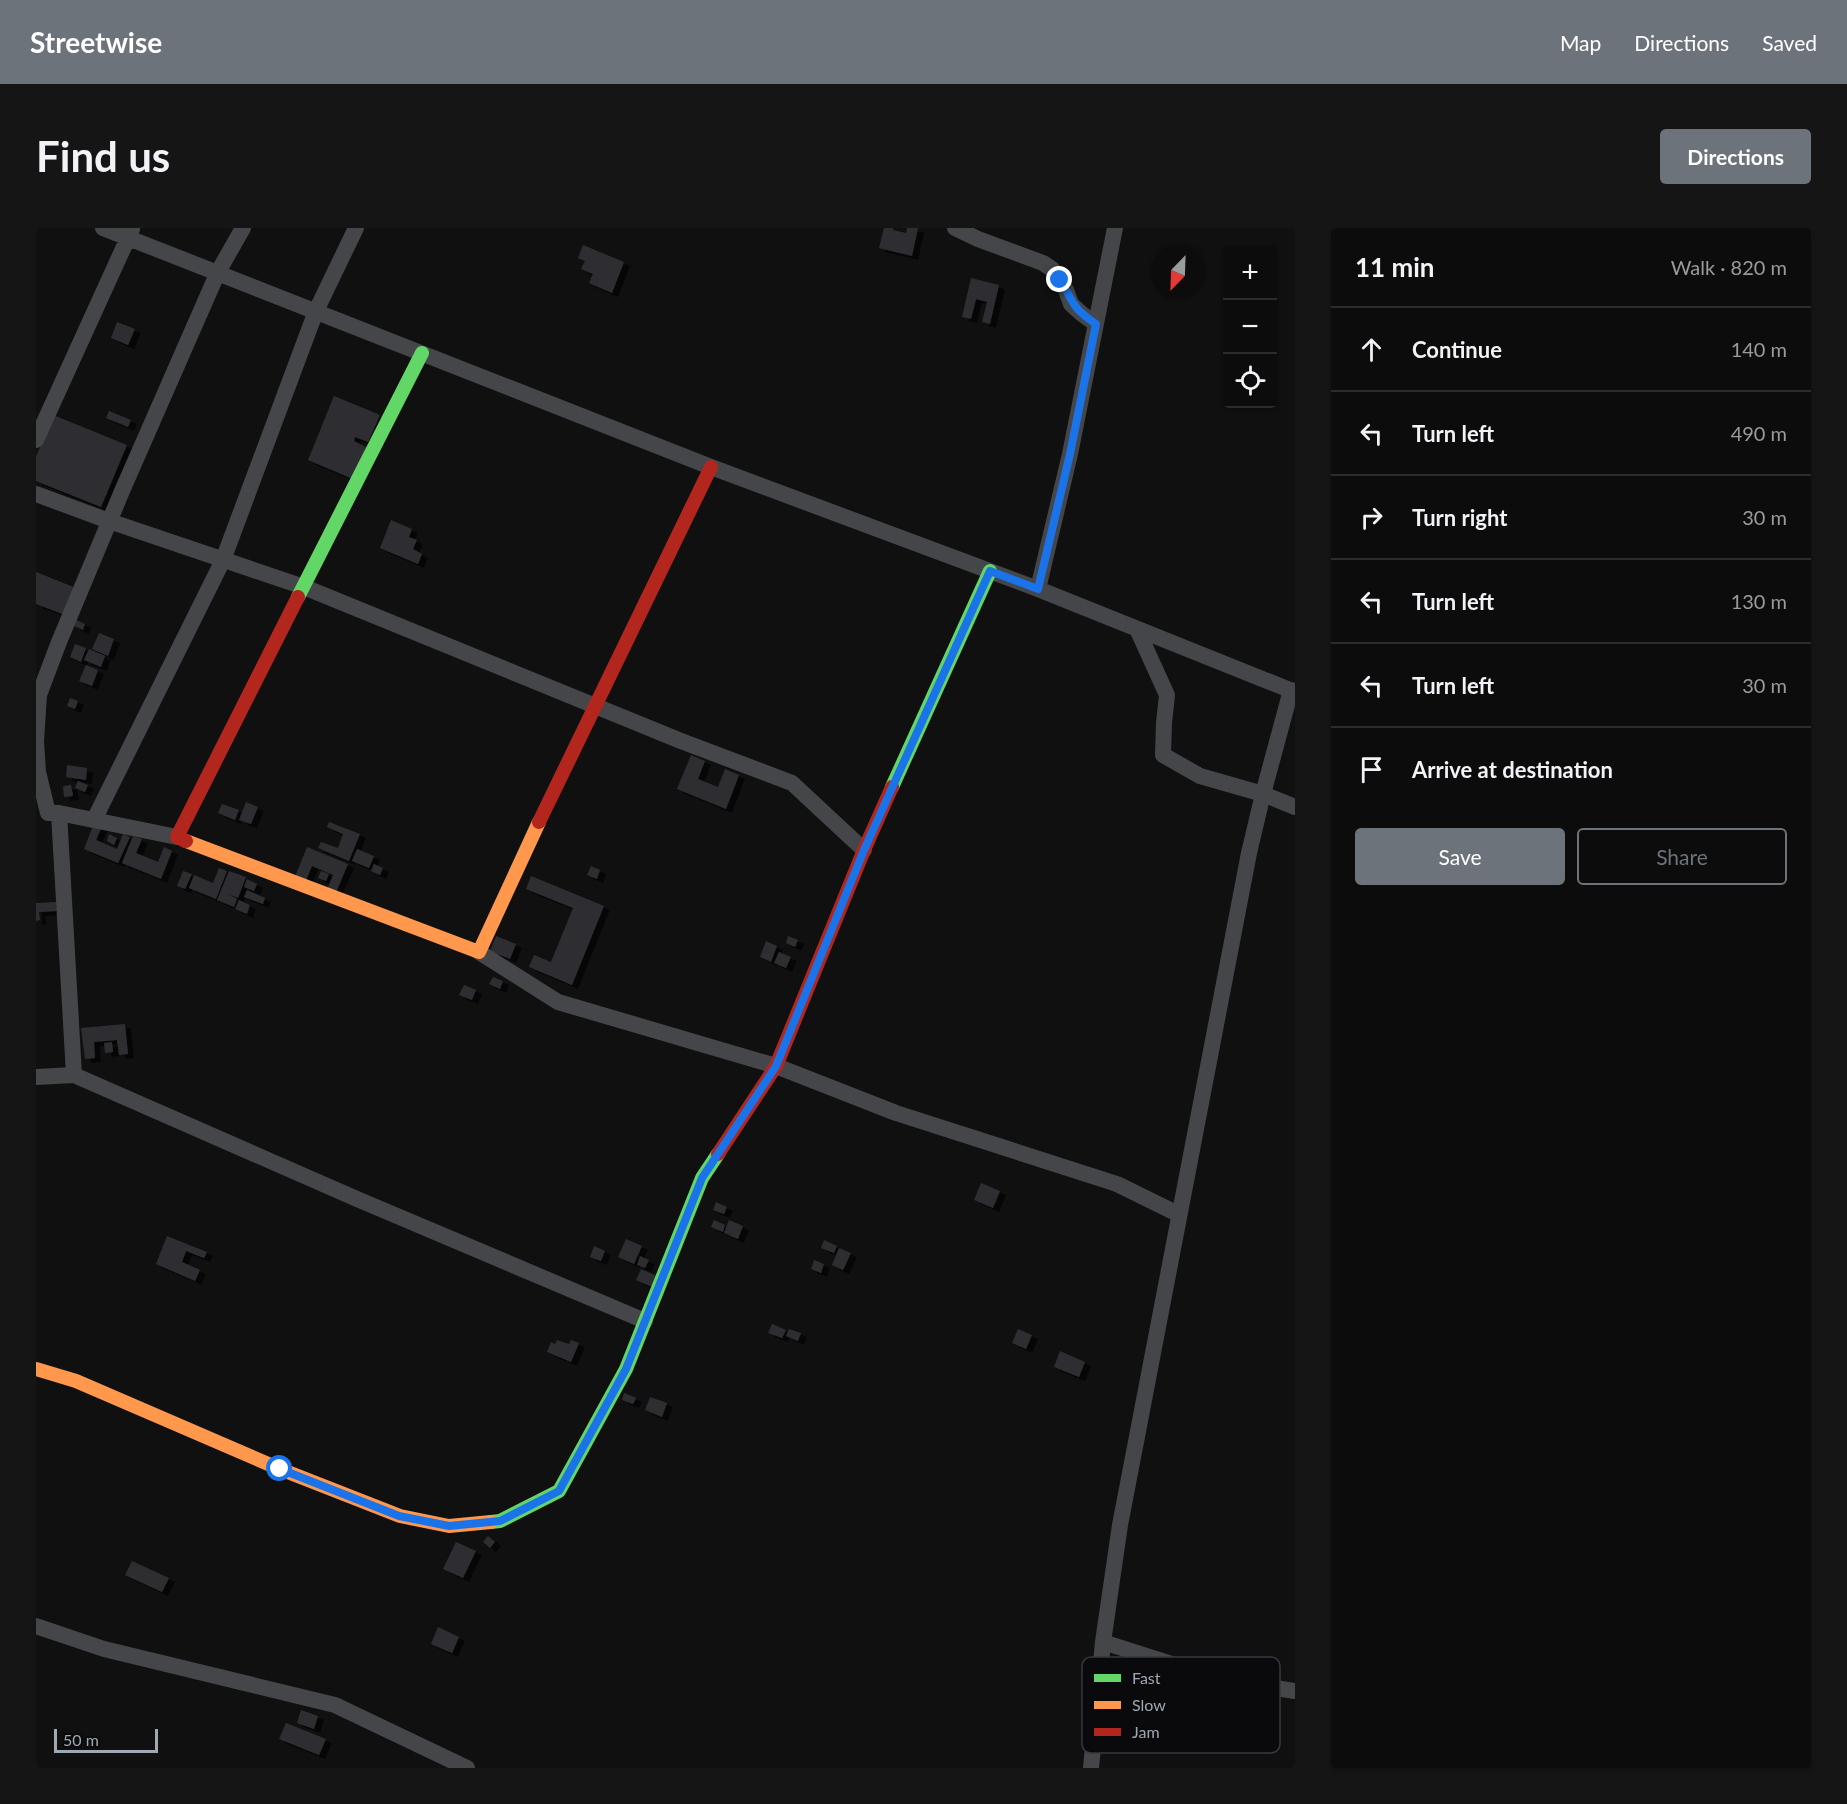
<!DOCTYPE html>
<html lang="en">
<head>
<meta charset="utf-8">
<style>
  body { margin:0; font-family:Lato,sans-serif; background:#151515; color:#f1f3f6 }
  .controls { position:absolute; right:18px; top:18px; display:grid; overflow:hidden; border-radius:6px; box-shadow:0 2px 4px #0004 }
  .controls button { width:54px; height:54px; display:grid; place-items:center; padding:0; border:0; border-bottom:2px solid #2c2c2d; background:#0c0c0c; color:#f1f3f6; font:30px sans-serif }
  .compass { position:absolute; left:1115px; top:18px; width:54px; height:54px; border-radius:50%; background:#0c0c0c; box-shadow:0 2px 4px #0004; rotate:203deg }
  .scale { position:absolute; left:18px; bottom:15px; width:104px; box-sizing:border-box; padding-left:6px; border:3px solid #9fa8b3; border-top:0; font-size:16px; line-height:21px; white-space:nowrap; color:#9fa8b3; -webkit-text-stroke:4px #0a0a0c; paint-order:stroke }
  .stop { position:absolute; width:18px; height:18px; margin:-14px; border:4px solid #1a73e8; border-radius:50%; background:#fff }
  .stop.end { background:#1a73e8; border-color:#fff; box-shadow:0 2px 6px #0008 }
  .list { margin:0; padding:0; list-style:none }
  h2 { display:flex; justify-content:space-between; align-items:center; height:78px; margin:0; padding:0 24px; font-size:26px }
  h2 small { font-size:20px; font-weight:400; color:#9a9b9d }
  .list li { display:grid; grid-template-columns:39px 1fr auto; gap:18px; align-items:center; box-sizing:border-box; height:84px; padding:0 24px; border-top:2px solid #2c2c2d }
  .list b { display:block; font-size:22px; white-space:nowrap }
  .list em { font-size:20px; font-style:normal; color:#9a9b9d }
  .actions { display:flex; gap:12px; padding:18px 24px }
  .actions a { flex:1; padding:14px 0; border:2px solid #6d737a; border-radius:6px; text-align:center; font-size:21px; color:#6d737a }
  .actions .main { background:#6d737a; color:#fff }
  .icon { flex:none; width:33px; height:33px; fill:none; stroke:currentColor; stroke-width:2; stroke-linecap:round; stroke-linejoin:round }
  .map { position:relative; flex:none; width:1259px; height:1540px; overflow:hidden; border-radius:6px }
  header { display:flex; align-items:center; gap:36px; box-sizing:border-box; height:84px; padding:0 30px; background:#6d737a; color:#fff }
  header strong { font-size:28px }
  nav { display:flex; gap:33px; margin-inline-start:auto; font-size:21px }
  .intro { display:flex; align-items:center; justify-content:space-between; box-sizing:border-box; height:144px; padding:0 36px }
  h1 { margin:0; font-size:42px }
  .button { padding:15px 27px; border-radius:6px; background:#6d737a; color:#fff; font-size:21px; font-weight:700 }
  main { display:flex; gap:36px; padding:0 36px }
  aside { flex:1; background:#0c0c0c; border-radius:6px; box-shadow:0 2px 4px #0004 }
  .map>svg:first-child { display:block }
</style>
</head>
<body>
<header>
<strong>Streetwise</strong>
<nav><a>Map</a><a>Directions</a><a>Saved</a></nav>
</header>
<div class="intro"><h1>Find us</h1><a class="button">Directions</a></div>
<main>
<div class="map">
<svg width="1259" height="1540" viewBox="0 0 1259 1540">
  <defs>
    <filter id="shadow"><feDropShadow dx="6" dy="4" stdDeviation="0" flood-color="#0009"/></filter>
  </defs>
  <rect width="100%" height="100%" fill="#101010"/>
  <path fill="#2f2f31" filter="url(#shadow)" d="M 848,0 L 857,0 L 857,2 L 870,5 L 871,0 L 882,0 L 876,28 L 843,20 Z
    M 547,17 L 588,34 L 576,65 L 553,55 L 557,46 L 545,41 L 549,33 L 542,30 Z
    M 935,50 L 963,57 L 954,96 L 946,94 L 951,74 L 940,71 L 935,91 L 926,89 Z
    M 81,94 L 99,101 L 92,117 L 75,110 Z
    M 298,168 L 344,187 L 332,214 L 319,209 L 318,213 L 330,219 L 317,251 L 272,232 Z
    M 73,183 L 95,192 L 92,199 L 70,190 Z
    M 17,187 L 91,217 L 65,279 L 0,253 L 0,229 Z
    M 355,292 L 376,301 L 373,309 L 381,312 L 377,321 L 386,326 L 382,336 L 344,320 Z
    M 0,344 L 40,360 L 29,387 L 0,376 Z
    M 40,392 L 49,396 L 47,402 L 38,398 Z
    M 63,405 L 78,411 L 72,428 L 56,421 Z
    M 39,416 L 50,420 L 45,434 L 34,429 Z
    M 53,421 L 69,428 L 65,439 L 48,432 Z
    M 50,437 L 62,442 L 56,458 L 43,453 Z
    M 34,470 L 42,473 L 39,481 L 31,478 Z
    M 655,527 L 669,533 L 662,551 L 682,559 L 689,541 L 703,547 L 690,581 L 641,561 Z
    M 31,537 L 51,540 L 50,552 L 30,549 Z
    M 42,553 L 52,557 L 49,564 L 39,560 Z
    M 35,557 L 37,568 L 28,569 L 27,558 Z
    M 210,574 L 222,579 L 215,596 L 203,592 Z
    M 186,576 L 203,582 L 199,592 L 182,585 Z
    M 293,594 L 324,606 L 313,633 L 282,620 L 285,614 L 302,620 L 307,606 L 291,599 Z
    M 58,595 L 66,598 L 60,612 L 81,621 L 87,606 L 94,609 L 82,635 L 48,621 Z
    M 73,606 L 81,610 L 78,617 L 71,613 Z
    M 97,608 L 106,611 L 100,625 L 122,634 L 128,619 L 136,623 L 125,651 L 86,635 Z
    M 271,619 L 312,636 L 299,667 L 290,664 L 297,647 L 276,638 L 269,655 L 258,651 Z
    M 321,621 L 338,628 L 333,640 L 316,633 Z
    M 338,636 L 347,640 L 344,647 L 335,643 Z
    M 555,638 L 564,642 L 561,651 L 551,647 Z
    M 183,640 L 191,643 L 180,671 L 153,660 L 158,647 L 177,655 Z
    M 147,643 L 156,646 L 149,661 L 141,658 Z
    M 193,643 L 210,649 L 202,670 L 192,666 L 201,671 L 198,679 L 181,672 Z
    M 285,643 L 293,646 L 290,653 L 282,650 Z
    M 495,648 L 568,678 L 536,757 L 493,739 L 498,727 L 515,734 L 537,680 L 490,661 Z
    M 211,651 L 221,656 L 218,663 L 208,659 Z
    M 211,662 L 229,670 L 227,676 L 208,669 Z
    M 203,672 L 214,677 L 211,686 L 199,681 Z
    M 20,674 L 21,683 L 3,684 L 4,692 L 0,693 L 0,675 Z
    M 460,708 L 480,716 L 474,731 L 454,723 Z
    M 752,708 L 762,712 L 759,719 L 750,715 Z
    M 730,713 L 741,718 L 735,734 L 724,729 Z
    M 743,724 L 755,729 L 750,740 L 738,735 Z
    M 457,749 L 467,753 L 464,761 L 453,756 Z
    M 428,757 L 440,762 L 436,772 L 423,767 Z
    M 89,796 L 92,826 L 83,827 L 81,812 L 58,814 L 59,830 L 49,831 L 45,800 Z
    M 76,814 L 77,824 L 69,825 L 68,815 Z
    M 945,955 L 964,963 L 957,980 L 938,972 Z
    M 680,974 L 691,979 L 688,986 L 677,982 Z
    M 678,992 L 689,997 L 687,1004 L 675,999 Z
    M 693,992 L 707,998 L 702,1011 L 688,1005 Z
    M 131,1008 L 171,1024 L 168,1030 L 150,1023 L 146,1034 L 164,1042 L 159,1053 L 120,1036 Z
    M 590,1011 L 606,1018 L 598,1036 L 582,1029 Z
    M 788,1012 L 801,1018 L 798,1025 L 785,1020 Z
    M 558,1018 L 569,1023 L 565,1033 L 554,1029 Z
    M 803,1020 L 815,1025 L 807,1042 L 796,1037 Z
    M 604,1028 L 613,1032 L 609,1040 L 601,1037 Z
    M 778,1032 L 788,1036 L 785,1045 L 775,1041 Z
    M 605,1041 L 621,1048 L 616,1059 L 600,1052 Z
    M 736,1096 L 750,1102 L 746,1110 L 732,1105 Z
    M 753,1101 L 765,1105 L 762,1113 L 750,1108 Z
    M 982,1101 L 996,1107 L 990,1121 L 976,1115 Z
    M 521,1112 L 533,1116 L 535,1112 L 543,1115 L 535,1134 L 511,1124 L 515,1114 L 519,1116 Z
    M 1024,1123 L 1049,1134 L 1043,1149 L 1018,1139 Z
    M 588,1165 L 600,1170 L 597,1176 L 586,1172 Z
    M 614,1169 L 631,1175 L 626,1189 L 609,1182 Z
    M 452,1308 L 459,1314 L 454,1320 L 447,1314 Z
    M 420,1314 L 440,1323 L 427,1350 L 407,1341 Z
    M 96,1333 L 133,1350 L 126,1364 L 89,1347 Z
    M 402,1399 L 423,1409 L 416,1425 L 395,1416 Z
    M 265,1482 L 282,1488 L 278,1501 L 261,1495 Z
    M 250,1495 L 290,1511 L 283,1527 L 243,1511 Z"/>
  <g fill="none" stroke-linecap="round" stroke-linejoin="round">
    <path stroke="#444649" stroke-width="16" d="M 67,0 L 675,239 L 1002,361 L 1259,464
      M 919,0 L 942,11 L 1007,35 L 1016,41 L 1030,62 L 1035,76 L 1046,86 L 1060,96
      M 0,212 L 96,1
      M 0,266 L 73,293 L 268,359 L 645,513 L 756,555 L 828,622
      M 1002,361 L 1034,226 L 1079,0
      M 1101,401 L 1131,467 L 1128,495 L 1127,527 L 1164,548 L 1227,566 L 1259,579
      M 1255,462 L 1227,566 L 1213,625 L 1084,1297 L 1067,1414 L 1183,1451 L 1259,1463
      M 12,585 L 2,544 L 0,513 L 3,467 L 23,414 L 86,263 L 182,44 L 207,0
      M 15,585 L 23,585 L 141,609
      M 58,592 L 187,332 L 280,83 L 320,0
      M 443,724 L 522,774 L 740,838 L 860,885 L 1081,956 L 1142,986
      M 38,847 L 321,971 L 609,1093
      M 0,849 L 38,847 L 23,585
      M 0,1398 L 68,1421 L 299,1477 L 431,1540
      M 1055,1540 L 1067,1414"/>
    <path stroke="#63d668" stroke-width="14" d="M 262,369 L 386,125
      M 856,559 L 954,343
      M 455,1294 L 464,1293 L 523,1263 L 590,1141 L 666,950 L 682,926"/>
    <path stroke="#ff974d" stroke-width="14" d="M 150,613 L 443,724 L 503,594
      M 0,1141 L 40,1153 L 244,1241 L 364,1288 L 413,1298 L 455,1294"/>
    <path stroke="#b3261e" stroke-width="14" d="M 503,594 L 675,239
      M 150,613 L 141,609 L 262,369
      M 682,926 L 740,838 L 828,622 L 856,559"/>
  </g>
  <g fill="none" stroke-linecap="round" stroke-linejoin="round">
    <path stroke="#1a73e8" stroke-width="8" d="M 244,1241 L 363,1288 L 413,1298 L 464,1293 L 523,1263 L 590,1141 L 666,950 L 740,838 L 828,622 L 954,343 L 1002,361 L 1034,226 L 1060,96 C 1035,79 1039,76 1024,52"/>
  </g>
  <rect x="1046" y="1429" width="198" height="96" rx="9" fill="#0a0a0c" stroke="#37393e" stroke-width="1.5"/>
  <rect x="1058" y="1446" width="27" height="8" fill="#63d668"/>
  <rect x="1058" y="1473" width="27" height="8" fill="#ff974d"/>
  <rect x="1058" y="1500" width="27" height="8" fill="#b3261e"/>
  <g font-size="16" fill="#9fa8b3">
    <text x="1096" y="1456">Fast</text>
    <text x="1096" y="1483">Slow</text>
    <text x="1096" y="1510">Jam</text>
  </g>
</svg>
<div class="controls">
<button>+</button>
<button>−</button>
<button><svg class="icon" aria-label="locate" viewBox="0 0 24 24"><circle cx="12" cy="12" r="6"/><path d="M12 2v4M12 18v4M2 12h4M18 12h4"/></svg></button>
</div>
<svg class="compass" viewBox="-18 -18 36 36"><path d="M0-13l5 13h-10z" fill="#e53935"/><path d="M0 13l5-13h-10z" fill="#9a9b9d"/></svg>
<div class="scale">50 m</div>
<div class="stop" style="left:244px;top:1241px"></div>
<div class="stop end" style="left:1024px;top:52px"></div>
</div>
<aside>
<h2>11 min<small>Walk · 820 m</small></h2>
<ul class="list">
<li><svg class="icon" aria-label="ahead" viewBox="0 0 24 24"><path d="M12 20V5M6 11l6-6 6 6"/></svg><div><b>Continue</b></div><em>140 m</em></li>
<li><svg class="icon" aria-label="left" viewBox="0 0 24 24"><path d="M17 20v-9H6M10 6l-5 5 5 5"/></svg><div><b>Turn left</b></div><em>490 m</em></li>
<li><svg class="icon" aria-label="right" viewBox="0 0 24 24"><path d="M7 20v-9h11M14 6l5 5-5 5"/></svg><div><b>Turn right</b></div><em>30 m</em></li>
<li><svg class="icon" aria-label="left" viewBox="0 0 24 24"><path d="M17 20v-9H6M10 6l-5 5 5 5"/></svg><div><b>Turn left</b></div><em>130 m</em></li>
<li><svg class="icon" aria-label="left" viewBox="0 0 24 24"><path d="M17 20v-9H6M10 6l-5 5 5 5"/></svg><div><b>Turn left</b></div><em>30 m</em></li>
<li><svg class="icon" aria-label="arrive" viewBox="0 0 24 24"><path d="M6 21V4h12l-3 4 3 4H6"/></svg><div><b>Arrive at destination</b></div></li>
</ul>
<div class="actions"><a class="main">Save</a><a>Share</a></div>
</aside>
</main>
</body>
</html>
